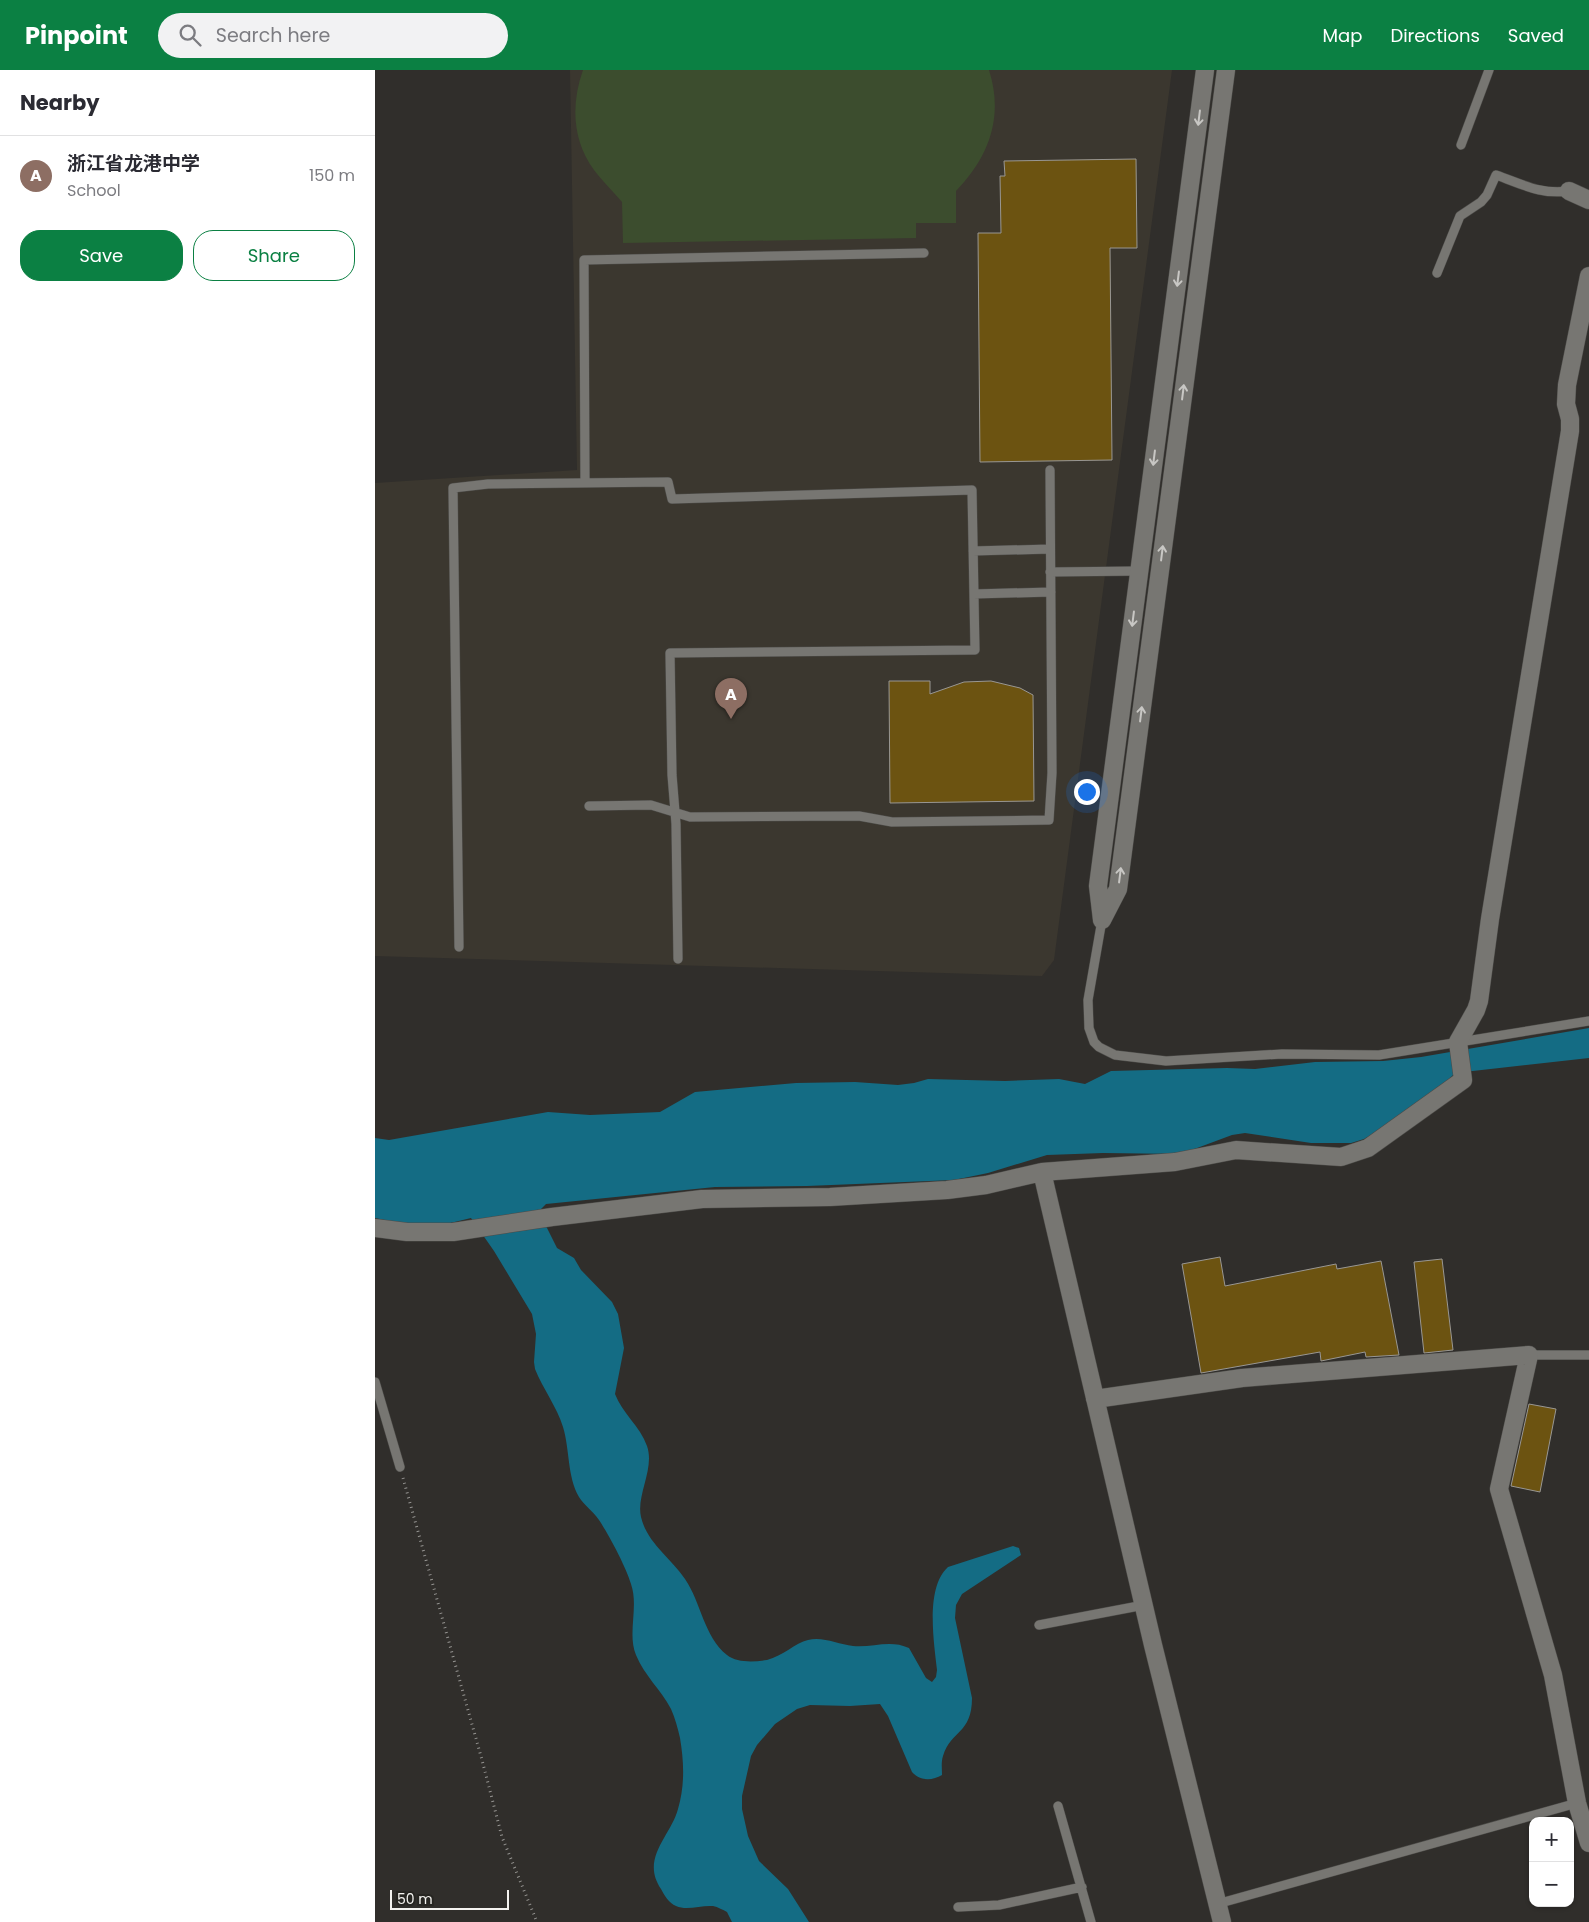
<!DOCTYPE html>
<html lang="en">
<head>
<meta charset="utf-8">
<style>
  body { margin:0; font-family:Poppins,"Noto Sans SC",sans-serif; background:#f2f2f3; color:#2b2b33 }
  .controls { position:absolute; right:15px; bottom:15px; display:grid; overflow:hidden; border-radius:10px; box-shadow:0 1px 4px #0004 }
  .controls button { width:45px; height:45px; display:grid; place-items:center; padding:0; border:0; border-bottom:1px solid #e1e1e2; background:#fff; color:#2b2b33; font:25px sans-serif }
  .scale { position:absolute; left:15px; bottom:12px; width:119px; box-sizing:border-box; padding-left:5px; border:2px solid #f4f3f0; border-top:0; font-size:14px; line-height:18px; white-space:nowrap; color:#f4f3f0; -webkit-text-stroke:4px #262521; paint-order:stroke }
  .you { position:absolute; left:711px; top:721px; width:18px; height:18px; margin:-12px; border:4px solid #fff; border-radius:50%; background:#1a73e8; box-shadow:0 0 0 8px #1a73e833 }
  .badge { display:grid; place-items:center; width:32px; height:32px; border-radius:50%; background:#0b8043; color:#fff; font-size:16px; font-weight:700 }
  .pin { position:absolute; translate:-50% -41px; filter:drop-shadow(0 1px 2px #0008) }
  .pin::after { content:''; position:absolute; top:26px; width:18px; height:15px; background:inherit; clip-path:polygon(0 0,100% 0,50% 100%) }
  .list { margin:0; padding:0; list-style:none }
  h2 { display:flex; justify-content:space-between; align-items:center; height:65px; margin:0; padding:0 20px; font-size:21px }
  h2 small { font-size:16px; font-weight:400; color:#7c7c81 }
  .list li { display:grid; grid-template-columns:32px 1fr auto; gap:15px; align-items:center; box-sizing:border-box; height:80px; padding:0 20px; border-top:1px solid #e1e1e2 }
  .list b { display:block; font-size:19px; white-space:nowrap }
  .list p { margin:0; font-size:16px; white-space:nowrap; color:#7c7c81 }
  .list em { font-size:16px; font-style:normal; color:#7c7c81 }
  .actions { display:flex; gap:10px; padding:15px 20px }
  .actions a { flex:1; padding:11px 0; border:1px solid #0b8043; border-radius:20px; text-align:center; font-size:18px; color:#0b8043 }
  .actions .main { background:#0b8043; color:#fff }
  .icon { flex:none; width:28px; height:28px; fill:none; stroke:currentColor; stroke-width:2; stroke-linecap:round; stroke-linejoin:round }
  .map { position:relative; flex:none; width:1214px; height:1852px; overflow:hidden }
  header { display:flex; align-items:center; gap:30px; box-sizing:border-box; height:70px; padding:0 25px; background:#0b8043; color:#fff }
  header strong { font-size:24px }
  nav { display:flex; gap:28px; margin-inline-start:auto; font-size:18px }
  .search { width:350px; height:45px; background:#f2f2f3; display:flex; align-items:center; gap:12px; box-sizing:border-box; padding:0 18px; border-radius:28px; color:#7c7c81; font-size:19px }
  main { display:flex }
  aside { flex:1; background:#fff }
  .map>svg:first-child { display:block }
</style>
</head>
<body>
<header>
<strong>Pinpoint</strong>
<div class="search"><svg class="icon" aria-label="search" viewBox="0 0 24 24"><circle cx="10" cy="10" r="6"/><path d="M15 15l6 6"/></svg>Search here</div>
<nav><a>Map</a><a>Directions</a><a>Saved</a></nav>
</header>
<main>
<aside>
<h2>Nearby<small></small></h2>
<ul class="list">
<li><span class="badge" style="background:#8d6e63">A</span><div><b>浙江省龙港中学</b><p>School</p></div><em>150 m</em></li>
</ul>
<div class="actions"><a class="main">Save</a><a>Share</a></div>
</aside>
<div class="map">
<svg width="1214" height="1852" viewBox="0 0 1214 1852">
  <rect width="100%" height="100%" fill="#302e2b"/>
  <path fill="#3b372f" d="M 195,0 L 797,0 L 679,890 L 667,906 L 0,886 L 0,413 L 202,400 Z"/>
  <path fill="#3c4d2e" d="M 208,0 L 614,0 C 629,47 614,87 581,121 L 581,153 L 541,153 L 541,168 L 248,173 L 247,132 C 238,121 227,111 219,100 C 197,70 196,34 208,0 Z"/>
  <path fill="#146c84" d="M 1214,958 L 1214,988 L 1080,1003 L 1070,1013 L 1012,1056 L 989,1069 L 976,1073 L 936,1073 L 870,1063 L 857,1065 L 806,1084 L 728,1083 L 672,1085 L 613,1103 L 579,1110 L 432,1116 L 340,1117 L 171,1134 L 166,1139 L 166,1146 L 182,1178 L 199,1188 L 206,1200 L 237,1232 L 243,1244 L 249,1278 L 240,1324 C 247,1343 265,1356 272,1376 C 280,1399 261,1425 266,1447 C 272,1473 296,1488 310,1509 C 326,1532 329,1567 352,1585 C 362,1593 379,1592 392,1590 C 408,1586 420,1573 433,1570 C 447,1566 463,1574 478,1576 C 497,1578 515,1569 534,1578 L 551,1608 L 557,1612 L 561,1607 L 562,1600 C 559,1572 550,1518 573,1497 L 638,1476 L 644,1478 L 646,1485 L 587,1524 L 581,1535 L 580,1548 L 597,1628 C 597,1664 576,1660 568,1686 C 566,1692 567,1699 567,1705 C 557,1711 545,1711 537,1702 L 513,1646 L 505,1634 L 475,1636 L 435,1635 L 422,1639 L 400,1654 L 382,1675 L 376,1686 L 367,1726 L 367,1739 L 373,1766 L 384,1791 L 413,1819 L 434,1852 L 357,1852 L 352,1842 C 348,1840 343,1837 338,1836 C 326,1835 312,1841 301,1836 C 294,1833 289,1825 286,1819 C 265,1788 296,1766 303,1739 C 310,1715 309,1692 305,1668 C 303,1659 300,1648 296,1639 C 286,1620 269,1605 261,1585 C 252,1563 264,1537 256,1514 C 251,1497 234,1465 224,1450 C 218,1441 209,1435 204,1427 C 192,1406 195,1380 188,1357 C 182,1337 168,1319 160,1299 L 159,1292 L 161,1264 L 157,1244 L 119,1181 L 96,1148 L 59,1157 L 38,1156 L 0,1148 L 0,1068 L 14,1070 L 173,1042 L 215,1045 L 285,1042 L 320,1022 L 421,1013 L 480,1012 L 523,1015 L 539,1013 L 553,1009 L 630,1011 L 684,1009 L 710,1014 L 736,1001 L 852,998 L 880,999 L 940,992 L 1008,991 L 1046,987 Z"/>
  <path fill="#6c5311" stroke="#999793" d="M 761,89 L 762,178 L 735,178 L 737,390 L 605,392 L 603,163 L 626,163 L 625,106 L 630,106 L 629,91 Z
    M 514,611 L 555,611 L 555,624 L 589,612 L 616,611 L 645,618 L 658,625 L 659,731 L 515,733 Z
    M 845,1187 L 850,1216 L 961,1194 L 962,1199 L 1006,1191 L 1024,1285 L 991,1287 L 990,1282 L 946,1291 L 945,1282 L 826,1303 L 807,1194 Z
    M 1067,1189 L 1078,1280 L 1049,1283 L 1039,1192 Z
    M 1154,1334 L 1181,1339 L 1165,1422 L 1136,1416 Z"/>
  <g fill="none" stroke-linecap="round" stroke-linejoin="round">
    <g stroke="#4d4c49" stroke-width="10">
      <path id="service" d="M 1086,75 L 1114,0
        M 1062,203 L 1085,146 L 1106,132 L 1112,125 L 1121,105 C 1147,114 1165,125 1194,121
        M 210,413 L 209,190 L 549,183
        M 598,481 L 675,479
        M 675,502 L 765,501
        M 599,524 L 676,522
        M 214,736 L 276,735 L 315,747 L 484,746 L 517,752 L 674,750 L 677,703 L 675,400
        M 727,850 L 713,930 L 714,958 L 719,972 L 724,977 L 740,985 L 791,991 L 907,984 L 1004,985 L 1214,951
        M 84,877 L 78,418 L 113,414 L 293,412 L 297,429 L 597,420 L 600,580 L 295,583 L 297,705 L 301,754 L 303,889
        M 1154,1285 L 1214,1285
        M 0,1312 L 25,1397
        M 664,1555 L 769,1535
        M 683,1736 L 716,1852
        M 842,1834 L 1202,1733
        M 583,1837 L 624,1835 L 707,1817"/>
    </g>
    <g stroke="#4d4c49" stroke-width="19">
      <path id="minor" d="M 1194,121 L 1214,130
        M 727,850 L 743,819 L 851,0
        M 727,850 L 723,816 L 830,0
        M 667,1102 L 778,1575 L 847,1852
        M 0,1158 L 32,1162 L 78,1162 L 177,1147 L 327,1129 L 455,1127 L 572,1120 L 611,1115 L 667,1102 L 800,1092 L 861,1080 L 966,1087 L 993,1078 L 1088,1010 L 1083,972 L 1101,940 L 1104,931 L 1115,849 L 1195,361 L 1195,349 L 1191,334 L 1192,315 L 1214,206
        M 720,1329 L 867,1308 L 1154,1285 L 1124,1419 L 1178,1605 L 1202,1733 L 1214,1773"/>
    </g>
    <path stroke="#959491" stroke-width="3" stroke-dasharray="1 4" stroke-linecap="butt" d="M 28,1408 L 107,1690 L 127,1767 L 162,1852"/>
    <use href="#service" stroke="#777672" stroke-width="9"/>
    <use href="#minor" stroke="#777672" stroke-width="18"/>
  </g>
  <defs><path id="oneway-shaft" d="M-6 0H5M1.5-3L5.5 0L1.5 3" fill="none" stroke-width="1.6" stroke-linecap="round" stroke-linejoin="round" transform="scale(1.25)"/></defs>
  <g stroke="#c8c7c4">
    <use href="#oneway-shaft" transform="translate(824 48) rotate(97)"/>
    <use href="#oneway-shaft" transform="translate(803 209) rotate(97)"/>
    <use href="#oneway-shaft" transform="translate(808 322) rotate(-83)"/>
    <use href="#oneway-shaft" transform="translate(779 388) rotate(97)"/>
    <use href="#oneway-shaft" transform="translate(787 483) rotate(-83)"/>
    <use href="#oneway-shaft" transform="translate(758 549) rotate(97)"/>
    <use href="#oneway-shaft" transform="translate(766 644) rotate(-83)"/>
    <use href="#oneway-shaft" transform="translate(745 805) rotate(-83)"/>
  </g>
</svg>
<div class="controls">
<button>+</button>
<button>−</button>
</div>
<div class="scale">50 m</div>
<div class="you"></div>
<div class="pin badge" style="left:356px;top:649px;background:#8d6e63">A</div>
</div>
</main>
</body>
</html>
